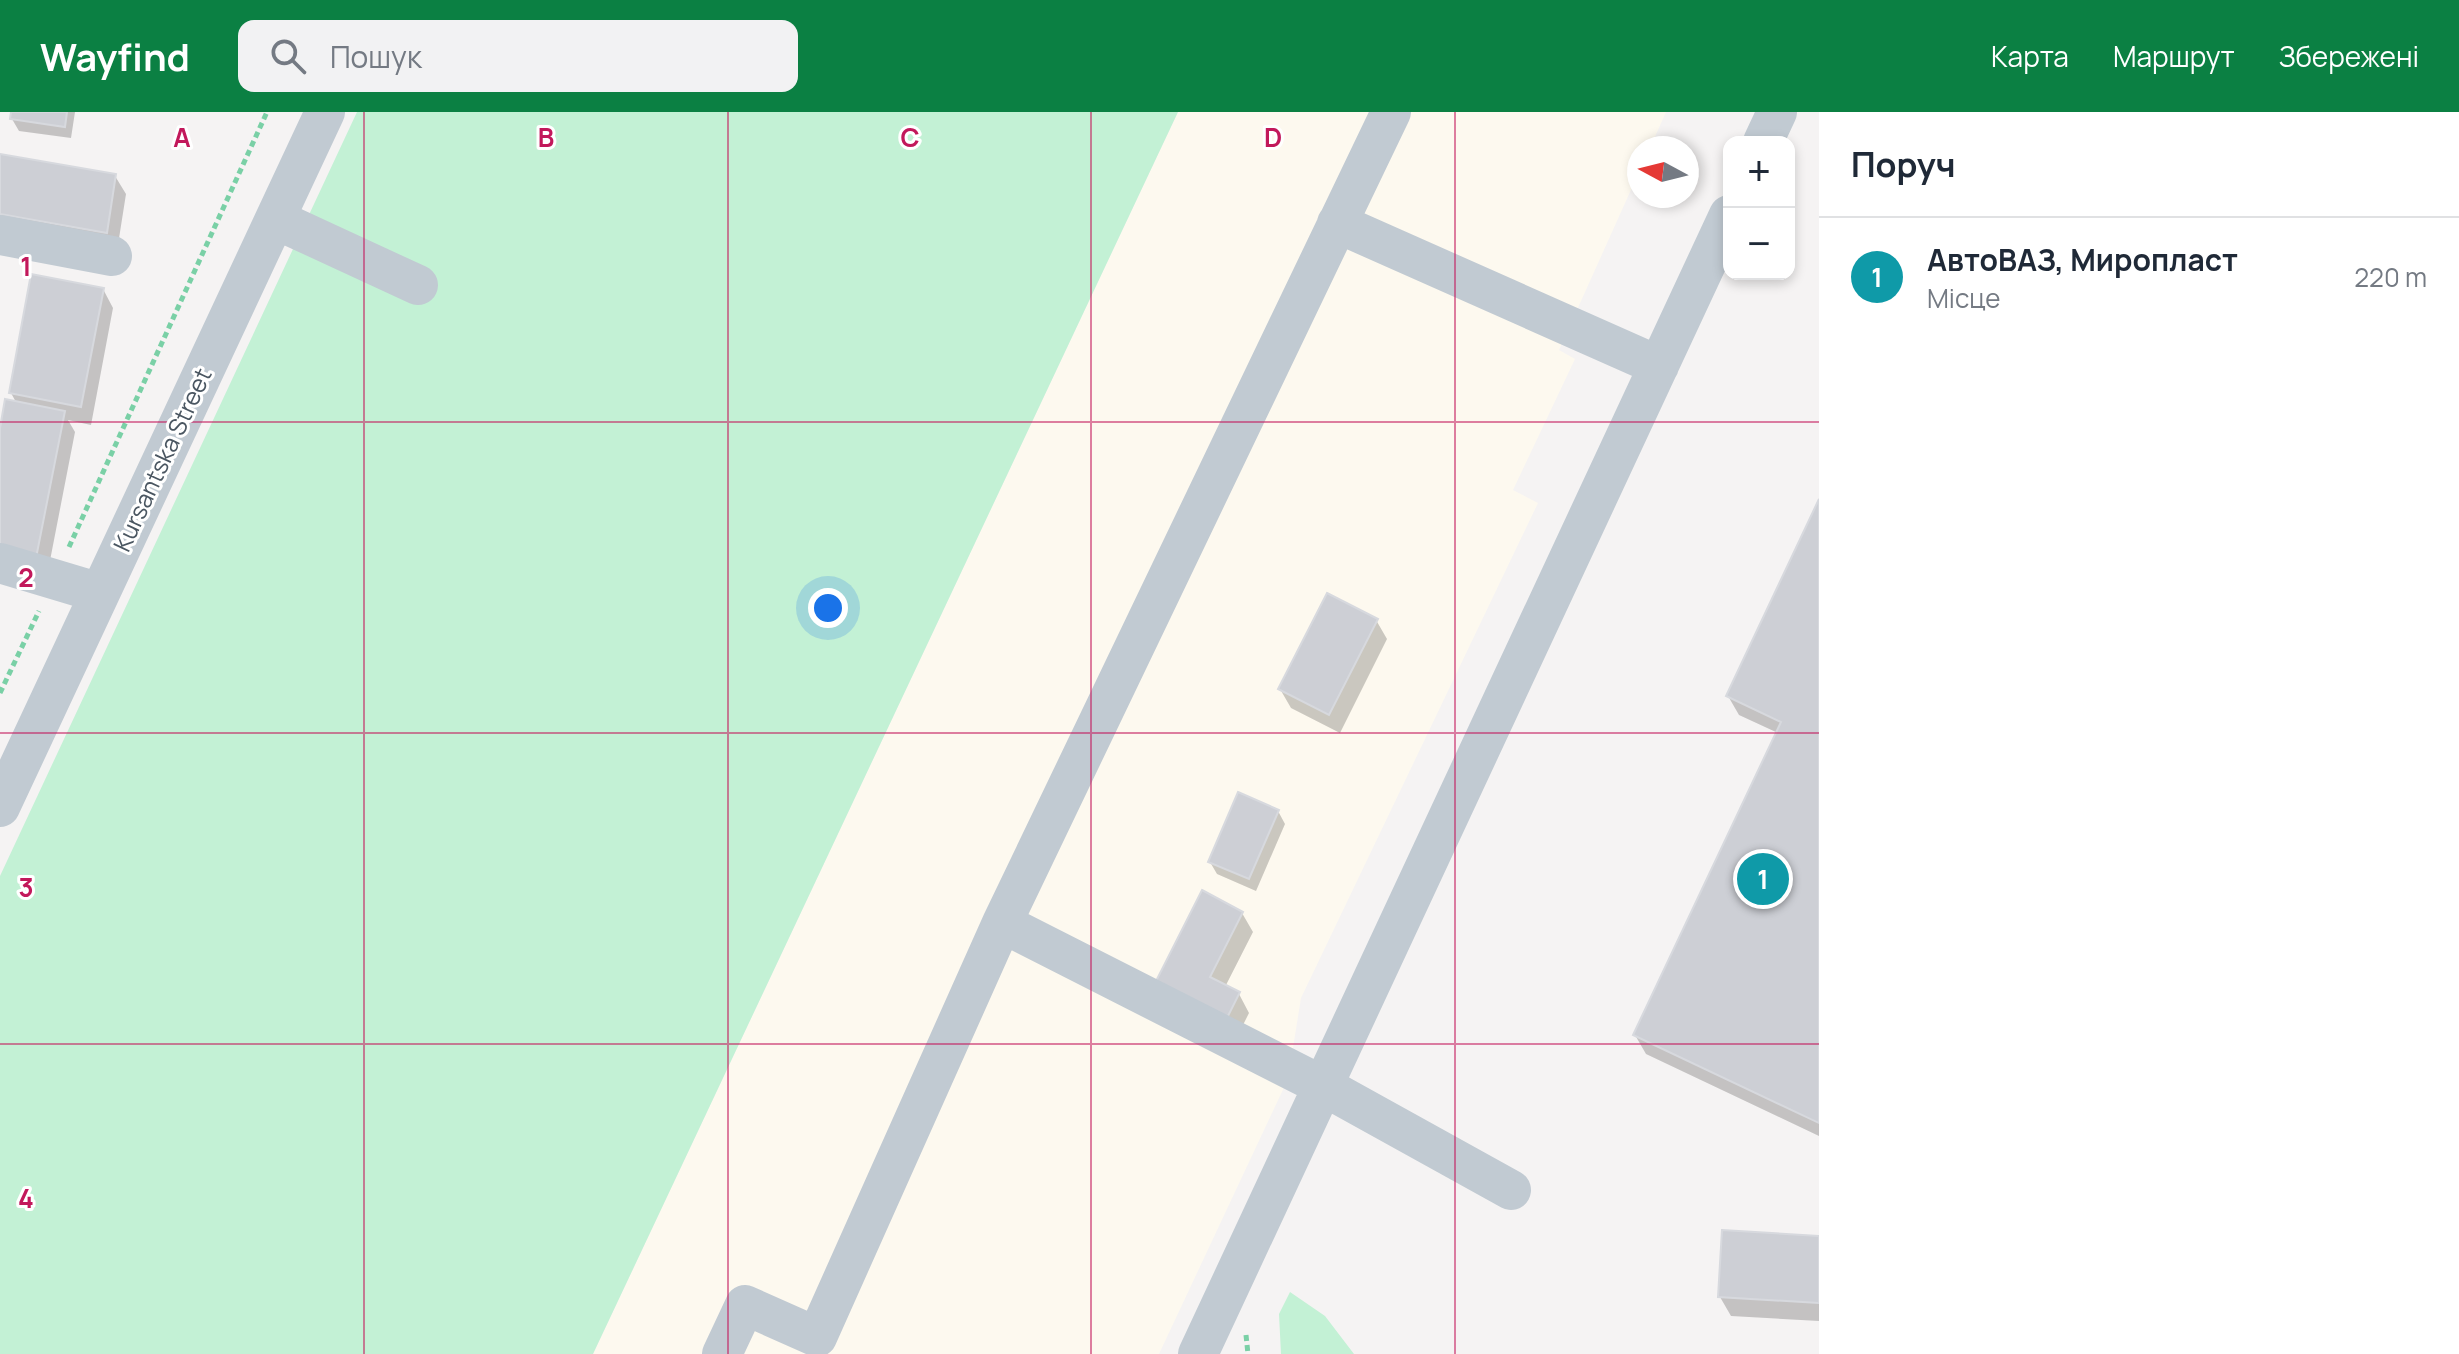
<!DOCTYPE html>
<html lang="uk">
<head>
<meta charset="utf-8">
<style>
  body { margin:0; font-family:Manrope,sans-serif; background:#f2f2f3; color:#1f2937 }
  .controls { position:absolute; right:24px; top:24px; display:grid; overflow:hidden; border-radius:16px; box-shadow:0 4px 12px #0003 }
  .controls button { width:72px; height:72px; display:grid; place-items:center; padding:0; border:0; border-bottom:2px solid #e0e1e3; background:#fff; color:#1f2937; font:40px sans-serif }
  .compass { position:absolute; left:1627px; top:24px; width:72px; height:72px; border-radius:50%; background:#fff; box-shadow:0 4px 12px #0003; rotate:277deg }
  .you { position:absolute; left:828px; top:496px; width:28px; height:28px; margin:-20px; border:6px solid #fff; border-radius:50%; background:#1a73e8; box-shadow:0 0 0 12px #1a73e833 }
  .badge { display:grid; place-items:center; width:52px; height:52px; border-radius:50%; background:#0b8043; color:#fff; font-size:26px; font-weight:700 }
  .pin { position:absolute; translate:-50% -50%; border:4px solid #fff; box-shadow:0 2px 8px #0006 }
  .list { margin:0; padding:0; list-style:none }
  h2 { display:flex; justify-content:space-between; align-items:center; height:104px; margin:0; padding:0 32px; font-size:34px }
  h2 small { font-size:26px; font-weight:400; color:#747a83 }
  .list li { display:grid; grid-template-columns:52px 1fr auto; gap:24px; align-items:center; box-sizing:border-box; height:120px; padding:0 32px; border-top:2px solid #e0e1e3 }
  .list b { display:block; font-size:30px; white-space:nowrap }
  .list p { margin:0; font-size:26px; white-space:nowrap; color:#747a83 }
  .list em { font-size:26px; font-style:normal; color:#747a83 }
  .icon { flex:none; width:44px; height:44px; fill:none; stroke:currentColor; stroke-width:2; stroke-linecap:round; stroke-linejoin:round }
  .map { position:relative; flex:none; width:1819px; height:1242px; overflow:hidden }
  header { display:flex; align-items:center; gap:48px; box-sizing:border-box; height:112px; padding:0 40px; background:#0b8043; color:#fff }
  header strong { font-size:38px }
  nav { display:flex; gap:44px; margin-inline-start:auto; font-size:28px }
  .search { width:560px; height:72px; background:#f2f2f3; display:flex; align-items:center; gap:20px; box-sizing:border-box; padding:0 28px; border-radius:16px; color:#747a83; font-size:30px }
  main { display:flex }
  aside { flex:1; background:#fff }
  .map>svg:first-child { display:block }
</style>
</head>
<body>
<header>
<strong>Wayfind</strong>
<div class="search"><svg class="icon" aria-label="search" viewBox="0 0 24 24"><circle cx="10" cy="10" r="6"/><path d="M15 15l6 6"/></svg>Пошук</div>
<nav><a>Карта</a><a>Маршрут</a><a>Збережені</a></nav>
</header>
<main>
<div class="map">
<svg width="1819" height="1242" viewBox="0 0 1819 1242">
  <rect width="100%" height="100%" fill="#f5f3f3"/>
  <path fill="#fdf9ef" d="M 1178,0 L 1666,0 L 1650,36 L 1639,36 L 1639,60 L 1559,238 L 1575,247 L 1513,378 L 1538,391 L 1301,886 L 1288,967 L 1159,1242 L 593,1242 Z"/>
  <path fill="#c3f1d5" d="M 357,0 L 1178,0 L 593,1242 L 0,1242 L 0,764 Z
    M 1290,1180 L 1325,1204 L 1354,1242 L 1281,1242 L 1279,1202 Z"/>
  <path fill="#0003" d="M 13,0 L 75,0 L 71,26 L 19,19 L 12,7 Z
    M 0,44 L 115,64 L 126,82 L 117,139 L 0,119 Z
    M 103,177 L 113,196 L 91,313 L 68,308 L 75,320 L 47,464 L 0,455 L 0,326 L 17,292 L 11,281 Z
    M 1819,392 L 1819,1024 L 1646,942 L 1635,923 L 1778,621 L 1739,603 L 1728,584 Z
    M 1376,508 L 1387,527 L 1340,621 L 1291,596 L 1280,577 Z
    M 1278,699 L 1285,712 L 1256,779 L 1217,762 L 1210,750 Z
    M 1242,801 L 1253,820 L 1225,875 L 1239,882 L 1249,901 L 1235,929 L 1155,875 Z
    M 1819,1126 L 1819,1209 L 1731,1204 L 1720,1185 Z"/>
  <path fill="#cdcfd5" stroke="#d7d9de" stroke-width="2" d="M 11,0 L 67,0 L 65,15 L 10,7 Z
    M 0,42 L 116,62 L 107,121 L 0,102 Z
    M 31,162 L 104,176 L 81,295 L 9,281 Z
    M 5,287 L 65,299 L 36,446 L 0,439 L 0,316 Z
    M 1819,387 L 1819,1011 L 1633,923 L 1781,610 L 1726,584 Z
    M 1327,481 L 1378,507 L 1329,603 L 1278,577 Z
    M 1238,680 L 1279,698 L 1249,767 L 1208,750 Z
    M 1202,778 L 1243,800 L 1210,865 L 1240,880 L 1224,912 L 1153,875 Z
    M 1722,1118 L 1819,1124 L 1819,1191 L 1718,1185 Z"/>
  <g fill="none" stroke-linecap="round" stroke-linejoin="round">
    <path stroke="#7ad0a6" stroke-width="5" stroke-dasharray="6 4" stroke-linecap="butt" d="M 69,435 L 267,0
      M 0,581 L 39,499
      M 1246,1223 L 1248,1242"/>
    <path stroke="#c1cad2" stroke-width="40" d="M 1763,30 L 1777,0
      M 275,107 L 418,173
      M 1337,111 L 1659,254
      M 0,123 L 112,144
      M 0,451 L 100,481
      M 0,695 L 325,0
      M 1002,811 L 1325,975 L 1511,1078
      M 722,1242 L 745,1193 L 817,1225 L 1002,811 L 1391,0
      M 1198,1242 L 1729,103"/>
  </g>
  <path fill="none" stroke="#c2185b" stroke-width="2" stroke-opacity="0.55" d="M 364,0 L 364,1242M 728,0 L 728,1242M 1091,0 L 1091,1242M 1455,0 L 1455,1242M 0,310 L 1819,310M 0,621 L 1819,621M 0,932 L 1819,932"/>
  <g text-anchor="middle" stroke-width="6" stroke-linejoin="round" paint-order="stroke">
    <g font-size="24" fill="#4a5661" stroke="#fff">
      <text transform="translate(163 348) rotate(-65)" y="8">Kursantska Street</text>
    </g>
  </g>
  <g font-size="26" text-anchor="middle" font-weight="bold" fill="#c2185b" stroke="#fff" stroke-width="6" stroke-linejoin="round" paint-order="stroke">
    <text x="182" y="35">A</text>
    <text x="546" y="35">B</text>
    <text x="910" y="35">C</text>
    <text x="1273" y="35">D</text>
    <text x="26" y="164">1</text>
    <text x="26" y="475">2</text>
    <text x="26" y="785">3</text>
    <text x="26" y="1096">4</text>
  </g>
</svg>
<div class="controls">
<button>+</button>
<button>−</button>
</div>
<svg class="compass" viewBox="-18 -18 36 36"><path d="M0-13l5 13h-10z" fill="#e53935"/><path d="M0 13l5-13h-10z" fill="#747a83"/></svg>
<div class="you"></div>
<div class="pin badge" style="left:1763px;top:767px;background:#0f9aa8">1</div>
</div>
<aside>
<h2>Поруч<small></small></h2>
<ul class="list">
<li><span class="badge" style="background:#0f9aa8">1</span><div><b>АвтоВАЗ, Миропласт</b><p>Місце</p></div><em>220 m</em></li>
</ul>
</aside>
</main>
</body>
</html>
